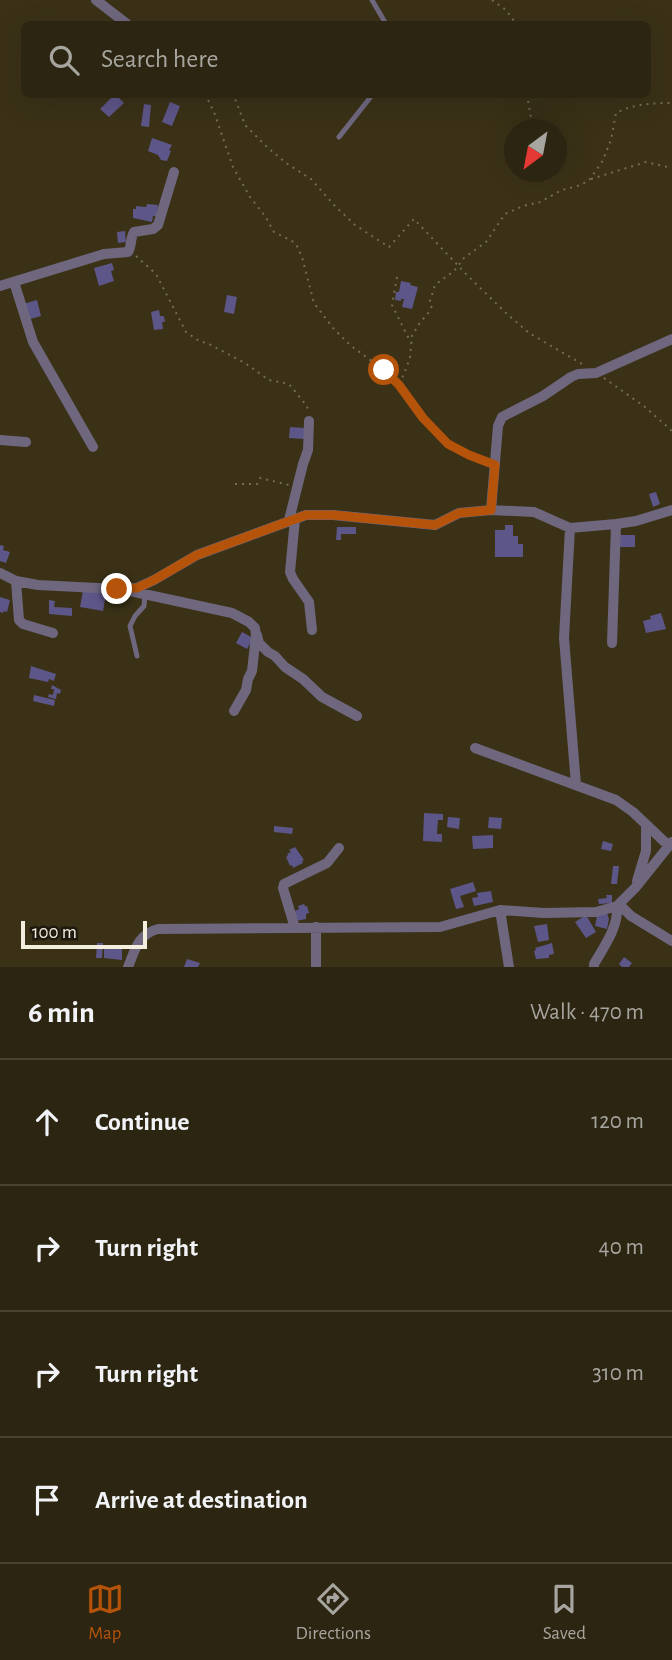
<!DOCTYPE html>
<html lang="en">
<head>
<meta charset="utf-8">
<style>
  body { margin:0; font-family:"Alegreya Sans",sans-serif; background:#38311f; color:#f1f3f6 }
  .compass { position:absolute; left:504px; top:119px; width:63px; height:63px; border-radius:50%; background:#2c2511; box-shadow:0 7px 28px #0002; rotate:212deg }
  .scale { position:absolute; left:21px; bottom:18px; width:126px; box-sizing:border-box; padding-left:7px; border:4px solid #f4eedf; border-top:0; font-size:19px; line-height:24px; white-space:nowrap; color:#f4eedf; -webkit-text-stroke:5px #1d190e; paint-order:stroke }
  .stop { position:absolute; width:21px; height:21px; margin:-16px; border:5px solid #b45309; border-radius:50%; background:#fff }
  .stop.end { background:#b45309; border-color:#fff; box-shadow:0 2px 7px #0008 }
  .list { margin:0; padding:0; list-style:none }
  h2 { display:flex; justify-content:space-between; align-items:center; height:91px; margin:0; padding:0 28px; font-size:30px }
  h2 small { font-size:23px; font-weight:400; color:#a6a59f }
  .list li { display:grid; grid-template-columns:46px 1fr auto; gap:21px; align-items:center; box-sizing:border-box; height:126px; padding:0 28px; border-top:2px solid #484231 }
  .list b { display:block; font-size:26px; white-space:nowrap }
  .list em { font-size:23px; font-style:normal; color:#a6a59f }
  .icon { flex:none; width:38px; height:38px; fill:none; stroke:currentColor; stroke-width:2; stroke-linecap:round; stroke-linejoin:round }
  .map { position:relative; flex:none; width:672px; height:967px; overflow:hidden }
  .search { position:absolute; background:#2c2511; box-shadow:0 7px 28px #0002; left:21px; right:21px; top:21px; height:77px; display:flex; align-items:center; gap:18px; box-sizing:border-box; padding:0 24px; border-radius:10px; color:#a6a59f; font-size:26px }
  .sheet { height:595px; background:#2c2511 }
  nav { display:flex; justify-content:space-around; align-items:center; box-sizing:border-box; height:98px; border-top:2px solid #484231; background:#2c2511; font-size:19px; color:#a6a59f }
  nav a { display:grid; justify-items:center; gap:4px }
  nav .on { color:#b45309 }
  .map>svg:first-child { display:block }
</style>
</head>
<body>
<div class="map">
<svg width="672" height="967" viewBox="0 0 672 967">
  <rect width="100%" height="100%" fill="#3a3117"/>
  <path fill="#5d5688" d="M 115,94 L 124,103 L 109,117 L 100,109 Z
    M 170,102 L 180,106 L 172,126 L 162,122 Z
    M 144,104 L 151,105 L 149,127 L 141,126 Z
    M 152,138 L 172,145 L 169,150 L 171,151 L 167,161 L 161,160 L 158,155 L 148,151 Z
    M 147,204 L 158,205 L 157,216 L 153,216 L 152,222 L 133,218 L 133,209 L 136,209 L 136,206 L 146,207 Z
    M 125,231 L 126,242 L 118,243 L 117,232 Z
    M 112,263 L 114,270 L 111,271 L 114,281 L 99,286 L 94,268 Z
    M 401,281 L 411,283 L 410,285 L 418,287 L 412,309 L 402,307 L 404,299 L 401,299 L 401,301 L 395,300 L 396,292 L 399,292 Z
    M 227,295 L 237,297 L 234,314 L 224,312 Z
    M 37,300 L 41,316 L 27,320 L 23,304 Z
    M 159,310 L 160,316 L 164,316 L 165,322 L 162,322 L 163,329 L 154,330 L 151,312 Z
    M 290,427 L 305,428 L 304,439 L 289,438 Z
    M 656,492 L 660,504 L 653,507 L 649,494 Z
    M 505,525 L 513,525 L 513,536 L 518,536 L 518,544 L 523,544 L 523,557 L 495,557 L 495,530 L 505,530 Z
    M 337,527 L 356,527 L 356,534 L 341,534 L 341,540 L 336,540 Z
    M 620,535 L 635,535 L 635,547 L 620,547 Z
    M 0,545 L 4,546 L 3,550 L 10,552 L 6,563 L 0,561 Z
    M 83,590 L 106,594 L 103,611 L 80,607 Z
    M 0,597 L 10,600 L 7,612 L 4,611 L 3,613 L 0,612 Z
    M 49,600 L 55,601 L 54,607 L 72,608 L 72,616 L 49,614 Z
    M 661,613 L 666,629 L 646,633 L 643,621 L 651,619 L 650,616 Z
    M 242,632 L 253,638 L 247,649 L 236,643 Z
    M 31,666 L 56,674 L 54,681 L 49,679 L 48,682 L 29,678 Z
    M 52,685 L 61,690 L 60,694 L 57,693 L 56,699 L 48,697 L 49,694 L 53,695 L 54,689 L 51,689 Z
    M 34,695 L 55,700 L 54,706 L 33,701 Z
    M 424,813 L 443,814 L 443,820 L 438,820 L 437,834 L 442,834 L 442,842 L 423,841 Z
    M 448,817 L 460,818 L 459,829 L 447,827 Z
    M 489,817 L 502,818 L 501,829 L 488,828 Z
    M 274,826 L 293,828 L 292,834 L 274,832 Z
    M 493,835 L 493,848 L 473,849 L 472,836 Z
    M 603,841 L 613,844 L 611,851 L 601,849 Z
    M 295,847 L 304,860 L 302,861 L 303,863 L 293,868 L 292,865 L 290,866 L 286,857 L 288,856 L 287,854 L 291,852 L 289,850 Z
    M 613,866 L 619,866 L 617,884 L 611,884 Z
    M 473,882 L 476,891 L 460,896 L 464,907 L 456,909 L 450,889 Z
    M 491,891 L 493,902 L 474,906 L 472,898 L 478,897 L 477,893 Z
    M 606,895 L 612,895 L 612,903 L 599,904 L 598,899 L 607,898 Z
    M 304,904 L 305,906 L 307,906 L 309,913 L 306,914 L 306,919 L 296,921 L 293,912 L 299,909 L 298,906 Z
    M 607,913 L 609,919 L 607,929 L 595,926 L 597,916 Z
    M 586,915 L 596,932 L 586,938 L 575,922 Z
    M 547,924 L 549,940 L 538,942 L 534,926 Z
    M 97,943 L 103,943 L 102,958 L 96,958 Z
    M 552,943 L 554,954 L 549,955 L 549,958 L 536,959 L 534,951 L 536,950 L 535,948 Z
    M 104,947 L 122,949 L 122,960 L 104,958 Z
    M 624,957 L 632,963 L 629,967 L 622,967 L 619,964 Z
    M 187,959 L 200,963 L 198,967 L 184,967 Z"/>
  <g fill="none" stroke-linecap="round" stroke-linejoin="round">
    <path stroke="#746c55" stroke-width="2" stroke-dasharray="2 5" stroke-linecap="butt" d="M 492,0 L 506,10 L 516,24
      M 205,94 L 214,112 L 233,167 L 250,197 L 265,216 L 274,232 L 292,241 L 297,246 L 302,257 L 314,303 L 333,328 L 350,345 L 384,370 L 399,385 L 423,418 L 448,444 L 485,461
      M 231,94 L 236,101 L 245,125 L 267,147 L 286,163 L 311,179 L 335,206 L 355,225 L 389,247 L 414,219 L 466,274 L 506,313 L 529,333 L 582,364
      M 527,94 L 533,130
      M 547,172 L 551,177
      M 591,179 L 646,162 L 672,168
      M 136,256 L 156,274 L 186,332 L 199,341 L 209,344 L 245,363 L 269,380 L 289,384 L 307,406 L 308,411
      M 397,277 L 392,305 L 411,343
      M 604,378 L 645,407 L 672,431
      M 400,384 L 410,358 L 412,336 L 419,324 L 429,312 L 432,306 L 430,301 L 435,285 L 454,271 L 464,258 L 486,242 L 505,214 L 523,206 L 540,202 L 562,190 L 581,185 L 590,179 L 602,162 L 611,140 L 616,113 C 633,104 652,103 672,103
      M 235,484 L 257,484 L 260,478 L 289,485"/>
    <path stroke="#6e677e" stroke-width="5" d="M 372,0 L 386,24
      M 339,137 L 373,94
      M 137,656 L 130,626 L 135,616 L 144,606 L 145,594"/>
    <path stroke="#6e677e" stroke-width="10" d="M 96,0 L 127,24
      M 14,282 L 33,342 L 93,447
      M 0,286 L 104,254 L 128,252 C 132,246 130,238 134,232 L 153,229 L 158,225 L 174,172
      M 0,440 L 26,442
      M 491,510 L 498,426 L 502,417 L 543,396 L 571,377 L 578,374 L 596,373 L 672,339
      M 295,519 L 290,572 L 293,579 L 309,602 L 312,630
      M 289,520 L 303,464 L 308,450 L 309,421
      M 570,528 L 564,638 L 576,785
      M 0,573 L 16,581 L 38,585 L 117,589 L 137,588 L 154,580 L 197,555 L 306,515 L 333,515 L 435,525 L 459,513 L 491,510 L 534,512 L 570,528 L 616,524 L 636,521 L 672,510
      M 16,581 L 19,620 L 23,624 L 53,633
      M 130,591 L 232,613 L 249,622 L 255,628 L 256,635 L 252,671 L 248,679 L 246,690 L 234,711
      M 257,635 L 259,643 L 268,652 L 275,656 L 285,667 L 303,679 L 322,697 L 357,716
      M 612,643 L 616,524
      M 475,748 L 616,800 L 633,812 L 669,846
      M 637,881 L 646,851 L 646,825
      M 619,904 L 631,916 L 672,941
      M 500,910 L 509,967
      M 316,927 L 316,967
      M 295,928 L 283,888 L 284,884 L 327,863 L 339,848
      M 128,967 C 135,950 138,934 158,929 L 440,927 L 500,910 L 544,913 L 596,912 L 617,906 L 635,888 L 672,842
      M 594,967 L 594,964 C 604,947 619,926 617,906"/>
  </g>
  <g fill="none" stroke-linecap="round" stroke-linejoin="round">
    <path stroke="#b45309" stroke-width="9" d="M 117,589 L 137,588 L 154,580 L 197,555 L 306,515 L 333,515 L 435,525 L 459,513 L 491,510 L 495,465 L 469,455 L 448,444 L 423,418 L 399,385 L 384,370"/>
  </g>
</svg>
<svg class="compass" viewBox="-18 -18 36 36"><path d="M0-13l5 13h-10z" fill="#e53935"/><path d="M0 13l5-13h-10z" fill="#a6a59f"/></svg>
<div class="scale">100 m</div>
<div class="stop" style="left:384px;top:370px"></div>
<div class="stop end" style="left:117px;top:589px"></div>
<div class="search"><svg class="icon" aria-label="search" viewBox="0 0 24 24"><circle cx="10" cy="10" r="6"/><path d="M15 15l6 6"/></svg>Search here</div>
</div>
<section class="sheet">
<h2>6 min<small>Walk · 470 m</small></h2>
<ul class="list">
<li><svg class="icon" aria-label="ahead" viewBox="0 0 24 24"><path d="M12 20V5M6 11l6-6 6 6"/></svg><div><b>Continue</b></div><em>120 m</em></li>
<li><svg class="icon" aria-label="right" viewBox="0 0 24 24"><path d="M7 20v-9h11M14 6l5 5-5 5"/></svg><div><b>Turn right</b></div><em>40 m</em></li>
<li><svg class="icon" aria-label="right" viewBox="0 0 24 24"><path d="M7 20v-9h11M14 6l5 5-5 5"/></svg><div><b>Turn right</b></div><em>310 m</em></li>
<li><svg class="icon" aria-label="arrive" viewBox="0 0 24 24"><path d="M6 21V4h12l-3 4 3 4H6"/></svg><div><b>Arrive at destination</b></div></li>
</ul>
</section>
<nav>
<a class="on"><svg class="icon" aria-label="map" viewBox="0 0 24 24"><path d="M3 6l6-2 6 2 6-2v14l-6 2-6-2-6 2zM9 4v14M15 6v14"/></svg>Map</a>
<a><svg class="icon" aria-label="directions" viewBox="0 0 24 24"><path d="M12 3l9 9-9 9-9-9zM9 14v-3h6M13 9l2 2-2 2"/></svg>Directions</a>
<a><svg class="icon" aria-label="saved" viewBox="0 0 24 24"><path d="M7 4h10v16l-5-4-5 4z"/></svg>Saved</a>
</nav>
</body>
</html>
